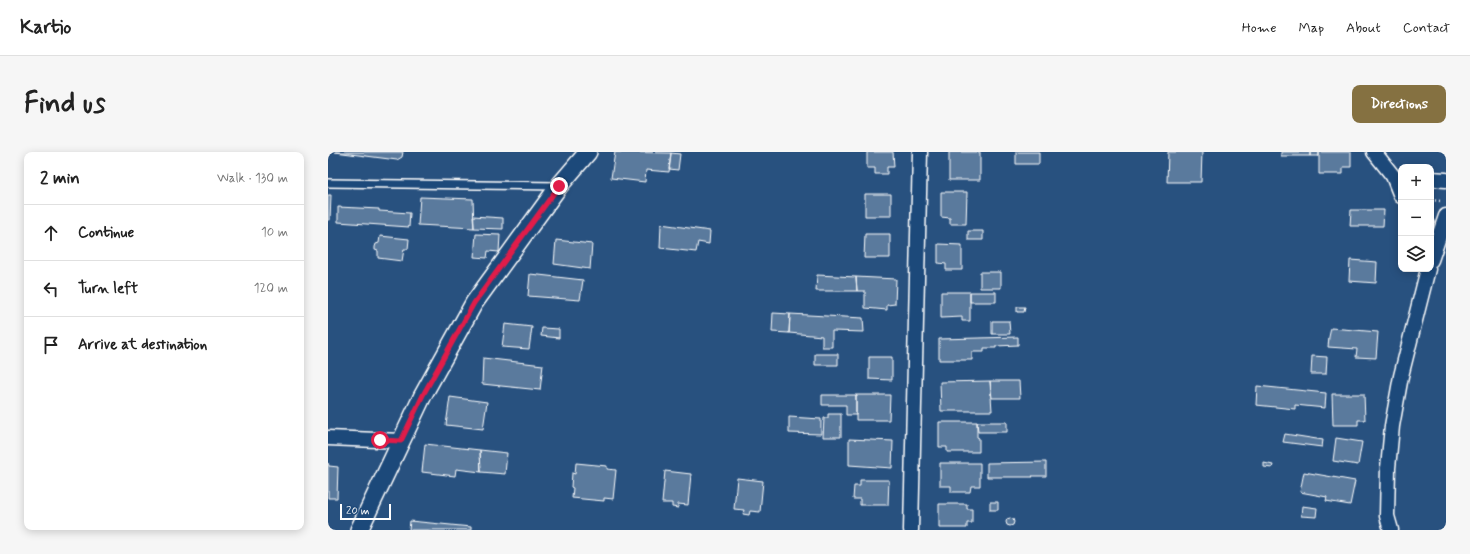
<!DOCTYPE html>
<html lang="en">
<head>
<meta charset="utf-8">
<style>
  body { margin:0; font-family:Mynerve,sans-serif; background:#f6f6f6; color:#222 }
  .controls { position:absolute; right:12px; top:12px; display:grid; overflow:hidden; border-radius:8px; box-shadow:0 2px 10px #0003 }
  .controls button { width:36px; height:36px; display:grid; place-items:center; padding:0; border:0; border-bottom:1px solid #e0e0e0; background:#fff; color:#222; font:20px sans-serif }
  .scale { position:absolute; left:12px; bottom:10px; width:51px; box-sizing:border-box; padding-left:4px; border:2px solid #fff; border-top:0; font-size:11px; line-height:14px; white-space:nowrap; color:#fff; -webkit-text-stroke:3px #1f4a7a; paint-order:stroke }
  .stop { position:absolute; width:12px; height:12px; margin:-9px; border:3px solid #e11d48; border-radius:50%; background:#fff }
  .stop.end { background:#e11d48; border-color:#fff; box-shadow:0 1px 4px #0008 }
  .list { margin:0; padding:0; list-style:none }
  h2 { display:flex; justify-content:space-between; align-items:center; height:52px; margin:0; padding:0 16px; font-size:17px }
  h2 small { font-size:13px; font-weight:400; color:#767676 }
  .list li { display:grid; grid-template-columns:26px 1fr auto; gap:12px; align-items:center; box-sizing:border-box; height:56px; padding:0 16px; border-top:1px solid #e0e0e0 }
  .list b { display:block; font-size:15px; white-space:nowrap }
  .list em { font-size:13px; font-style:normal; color:#767676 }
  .icon { flex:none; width:22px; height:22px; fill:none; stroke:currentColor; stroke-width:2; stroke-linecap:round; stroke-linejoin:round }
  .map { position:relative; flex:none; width:1118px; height:378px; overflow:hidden; border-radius:8px }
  header { display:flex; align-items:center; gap:24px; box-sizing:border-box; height:56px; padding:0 20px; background:#fff; border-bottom:1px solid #e0e0e0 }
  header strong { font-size:19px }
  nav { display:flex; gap:22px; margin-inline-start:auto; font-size:14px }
  .intro { display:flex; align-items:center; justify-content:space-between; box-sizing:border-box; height:96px; padding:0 24px }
  h1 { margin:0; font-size:28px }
  .button { padding:10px 18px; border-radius:8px; background:#857141; color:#fff; font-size:14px; font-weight:700 }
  main { display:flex; gap:24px; padding:0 24px }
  aside { flex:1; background:#fff; border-radius:8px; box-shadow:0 2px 10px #0003 }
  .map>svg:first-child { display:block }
</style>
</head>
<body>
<header>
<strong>Kartio</strong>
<nav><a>Home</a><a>Map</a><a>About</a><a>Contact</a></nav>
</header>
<div class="intro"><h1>Find us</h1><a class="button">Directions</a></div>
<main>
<aside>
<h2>2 min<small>Walk · 130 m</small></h2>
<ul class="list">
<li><svg class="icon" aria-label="ahead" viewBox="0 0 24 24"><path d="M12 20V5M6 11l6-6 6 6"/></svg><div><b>Continue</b></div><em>10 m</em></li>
<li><svg class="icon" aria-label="left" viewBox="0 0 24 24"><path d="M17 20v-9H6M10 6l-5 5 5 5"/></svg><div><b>Turn left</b></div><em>120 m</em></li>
<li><svg class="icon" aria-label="arrive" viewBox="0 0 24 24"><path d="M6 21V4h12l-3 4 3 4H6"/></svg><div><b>Arrive at destination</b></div></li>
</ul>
</aside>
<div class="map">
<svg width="1118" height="378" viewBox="0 0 1118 378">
  <rect width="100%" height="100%" fill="#28517f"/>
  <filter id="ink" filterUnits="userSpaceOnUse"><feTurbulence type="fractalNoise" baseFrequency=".025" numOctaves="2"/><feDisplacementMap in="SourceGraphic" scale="8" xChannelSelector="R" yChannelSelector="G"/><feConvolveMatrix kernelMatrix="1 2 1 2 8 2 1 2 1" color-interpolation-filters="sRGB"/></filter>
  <g filter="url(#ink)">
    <path fill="#5a7a9d" stroke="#fff" d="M 7,0 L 75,0 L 74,5 L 69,8 Z
      M 287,0 L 343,1 L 341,20 L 318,18 L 317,30 L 283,26 Z
      M 539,0 L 565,0 L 566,15 L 559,15 L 559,22 L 547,22 L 547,16 L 539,16 Z
      M 621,0 L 652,0 L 652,28 L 621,28 Z
      M 688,0 L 711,0 L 711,12 L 688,12 Z
      M 840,0 L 874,0 L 873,30 L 839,30 Z
      M 953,0 L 982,0 L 982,4 L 953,4 Z
      M 982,0 L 991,0 L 991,4 L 982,4 Z
      M 991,0 L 1023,0 L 1023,15 L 1015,15 L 1015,22 L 991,22 Z
      M 343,1 L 352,2 L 350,18 L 341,17 Z
      M 613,40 L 639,40 L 638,72 L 622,72 L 622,66 L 613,65 Z
      M 537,42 L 563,42 L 563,64 L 537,64 Z
      M 0,43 L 3,43 L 2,68 L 0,68 Z
      M 92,45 L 145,47 L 146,76 L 90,73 Z
      M 10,55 L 51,57 L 51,59 L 82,61 L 81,75 L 10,70 Z
      M 1023,58 L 1056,58 L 1055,74 L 1022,74 Z
      M 145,64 L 175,66 L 175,77 L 146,76 Z
      M 333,72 L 382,79 L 381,92 L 370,90 L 368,100 L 332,96 Z
      M 640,79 L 655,79 L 655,88 L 640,88 Z
      M 148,82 L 172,83 L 171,100 L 160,99 L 159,106 L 146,105 Z
      M 537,82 L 562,82 L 562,106 L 536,106 Z
      M 52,84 L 81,87 L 80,97 L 76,97 L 74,109 L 50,106 L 50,99 L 47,98 L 47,95 L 48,92 L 51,91 Z
      M 228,88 L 264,92 L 262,117 L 226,112 Z
      M 610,92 L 634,93 L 634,118 L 618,118 L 618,112 L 610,111 Z
      M 1022,108 L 1049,110 L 1048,131 L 1021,129 Z
      M 652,120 L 673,120 L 673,136 L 652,136 Z
      M 202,122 L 255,128 L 252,148 L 200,144 Z
      M 489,123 L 528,125 L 529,139 L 488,139 Z
      M 528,125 L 568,127 L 567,152 L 559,153 L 559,158 L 537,156 L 537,139 L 529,139 Z
      M 613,140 L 642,140 L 642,169 L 634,169 L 634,165 L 613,166 Z
      M 642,140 L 668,140 L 668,150 L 642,150 Z
      M 689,155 L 697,155 L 696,160 L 689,160 Z
      M 445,161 L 462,162 L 461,181 L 444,180 Z
      M 462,162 L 535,166 L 536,180 L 504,179 L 504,195 L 494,195 L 494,184 L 461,181 Z
      M 664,169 L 681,169 L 682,182 L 664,182 Z
      M 177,172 L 204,175 L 201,197 L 174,195 Z
      M 214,176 L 231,177 L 231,186 L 213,184 Z
      M 1003,176 L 1050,180 L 1048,206 L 1028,205 L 1029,197 L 1000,195 L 1001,185 Z
      M 690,185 L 690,193 L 668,194 L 668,196 L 656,196 L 656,200 L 644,200 L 644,208 L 611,208 L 611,187 Z
      M 487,202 L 510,202 L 510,213 L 487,213 Z
      M 984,204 L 999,205 L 998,222 L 983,222 Z
      M 541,205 L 564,205 L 564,228 L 541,227 Z
      M 155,206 L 215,213 L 212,238 L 154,232 Z
      M 662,229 L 664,259 L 613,259 L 612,230 Z
      M 662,229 L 691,229 L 692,246 L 664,246 Z
      M 929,234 L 998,241 L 997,256 L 967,253 L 967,257 L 928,253 Z
      M 1004,242 L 1036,242 L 1037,268 L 1030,268 L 1030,273 L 1005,273 Z
      M 494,243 L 528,243 L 528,263 L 518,263 L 518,253 L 494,253 Z
      M 528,243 L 562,243 L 561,268 L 528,268 Z
      M 122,245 L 159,250 L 155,277 L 118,273 Z
      M 500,262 L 513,262 L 513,285 L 495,285 L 496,266 L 500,266 Z
      M 461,265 L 493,267 L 493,282 L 461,281 Z
      M 611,270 L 649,270 L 649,285 L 651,286 L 651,300 L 619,300 L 619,295 L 611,295 Z
      M 649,270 L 679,270 L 679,280 L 650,280 Z
      M 957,282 L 995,288 L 994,295 L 955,290 Z
      M 1008,286 L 1034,290 L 1030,313 L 1005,309 Z
      M 521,287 L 565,289 L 564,316 L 521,313 Z
      M 97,292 L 152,298 L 153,320 L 128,317 L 127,324 L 94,320 Z
      M 152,298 L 179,301 L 177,322 L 153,320 Z
      M 718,310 L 718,324 L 704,324 L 705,325 L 659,325 L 659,311 Z
      M 0,311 L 1,314 L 10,315 L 9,346 L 0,346 Z
      M 248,311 L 279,314 L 279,317 L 288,318 L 285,347 L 276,346 L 276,349 L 244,346 L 245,336 L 243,335 L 244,321 L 247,322 Z
      M 612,311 L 652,311 L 652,334 L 643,334 L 642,340 L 623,340 L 623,334 L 612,334 Z
      M 936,311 L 945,313 L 944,316 L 936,315 Z
      M 337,319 L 363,322 L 360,353 L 350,352 L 350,356 L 344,355 L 344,351 L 334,351 Z
      M 976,320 L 1027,329 L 1022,353 L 998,349 L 999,345 L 972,340 Z
      M 409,326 L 435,329 L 432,360 L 422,359 L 421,363 L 415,362 L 416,358 L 406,357 Z
      M 532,328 L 561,328 L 560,353 L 532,353 L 532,347 L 525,347 L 526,334 L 532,334 Z
      M 662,350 L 670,350 L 670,358 L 662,358 Z
      M 611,352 L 639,352 L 639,357 L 644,357 L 644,371 L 639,371 L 639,376 L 611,376 Z
      M 974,354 L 989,356 L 988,365 L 973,364 Z
      M678 370a4 4 0 1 1 8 0a4 4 0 1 1-8 0Z
      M 82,369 L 143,375 L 143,378 L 81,378 Z"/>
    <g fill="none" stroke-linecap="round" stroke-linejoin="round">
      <g stroke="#fff" stroke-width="10">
        <path id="service" d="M 0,31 L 229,34"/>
      </g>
      <g stroke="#fff" stroke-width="17">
        <path id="minor" d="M 1046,0 L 1065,24 L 1073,44
          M 1103,27 L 1118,28
          M 1103,108 L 1118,64
          M 0,286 L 73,289
          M 583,378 L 592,0
          M 1063,378 L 1059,364 L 1060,316 L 1064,274 L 1073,224 L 1100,117"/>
      </g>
      <g stroke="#fff" stroke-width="20">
        <path id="tertiary" d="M 31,378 L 95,243 L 146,151 L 231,34 L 260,0"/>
      </g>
      <path stroke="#fff" stroke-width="2.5" stroke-dasharray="1 3" stroke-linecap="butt" d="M 1103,48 L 1113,49"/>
      <use href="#service" stroke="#1f4a7a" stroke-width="7"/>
      <use href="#minor" stroke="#1f4a7a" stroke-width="14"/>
      <use href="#tertiary" stroke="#1f4a7a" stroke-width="17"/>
    </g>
  </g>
  <g fill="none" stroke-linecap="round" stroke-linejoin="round" filter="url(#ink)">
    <path stroke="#e11d48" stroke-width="5" d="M 52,288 L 73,289 L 95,243 L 146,151 L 231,34"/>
  </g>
</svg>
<div class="controls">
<button>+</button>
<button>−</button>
<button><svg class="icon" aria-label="layers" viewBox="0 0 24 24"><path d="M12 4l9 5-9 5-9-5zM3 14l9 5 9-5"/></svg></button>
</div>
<div class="scale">20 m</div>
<div class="stop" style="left:52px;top:288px"></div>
<div class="stop end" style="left:231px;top:34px"></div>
</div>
</main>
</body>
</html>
